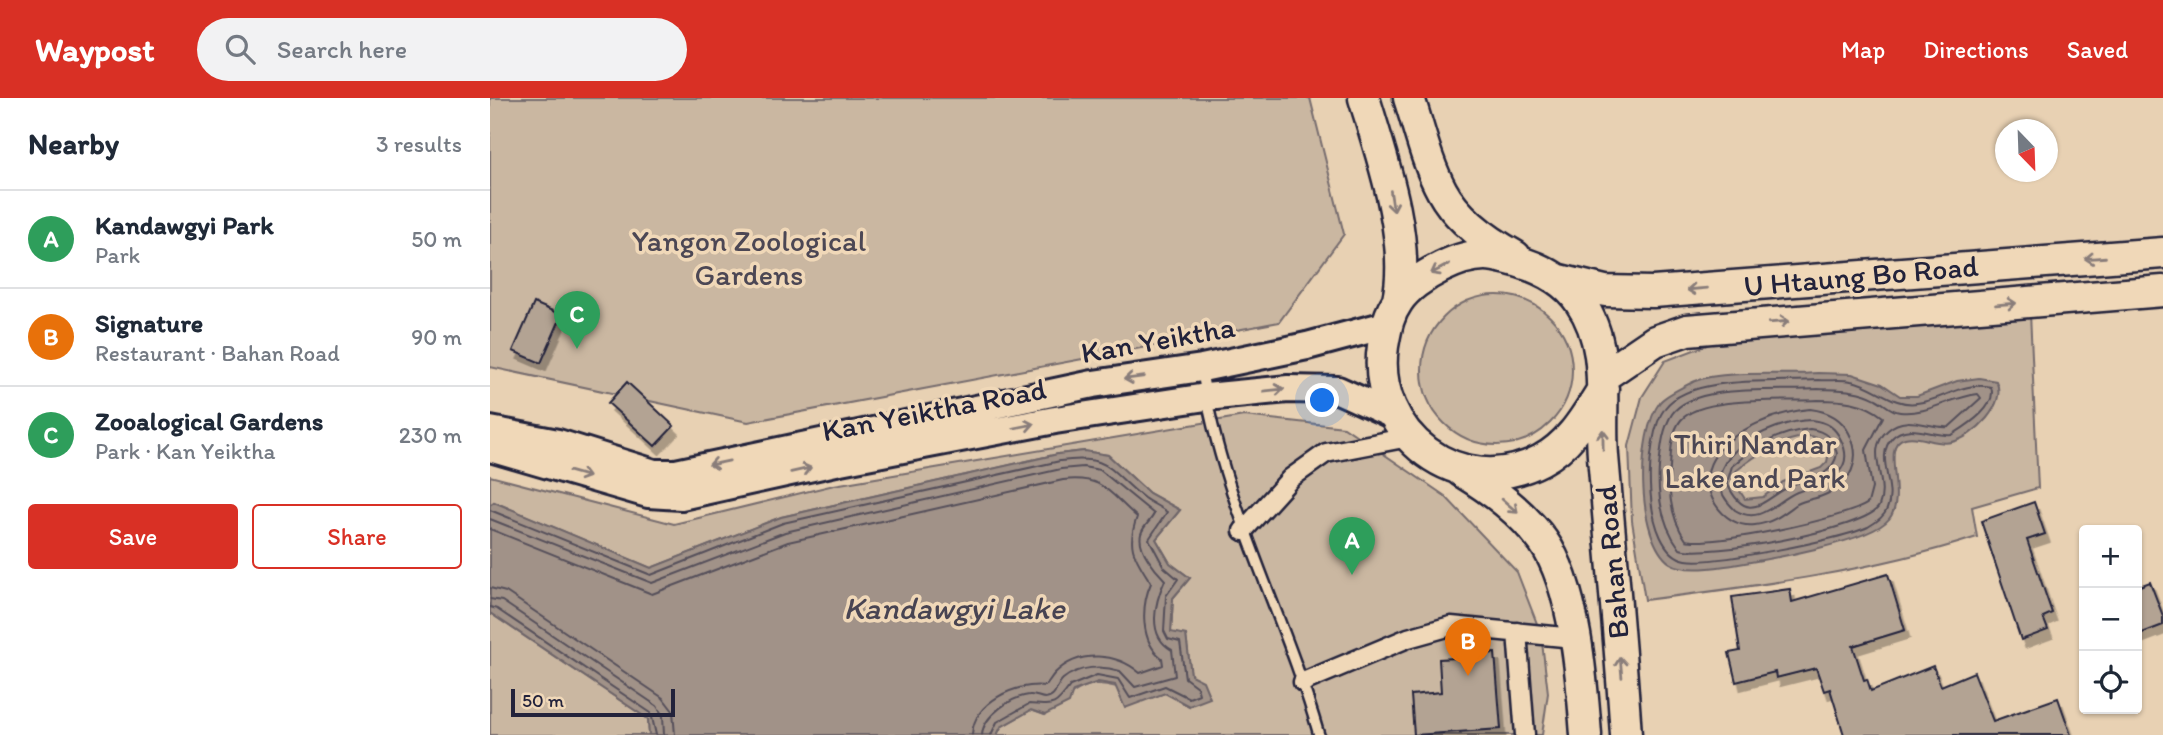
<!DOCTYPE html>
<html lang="en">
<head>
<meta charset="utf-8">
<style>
  body { margin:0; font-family:Itim,sans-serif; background:#f2f2f3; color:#1f2937 }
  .controls { position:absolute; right:21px; bottom:21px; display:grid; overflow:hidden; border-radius:7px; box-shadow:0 2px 5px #0004 }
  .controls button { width:63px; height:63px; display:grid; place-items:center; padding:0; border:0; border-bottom:2px solid #e0e1e3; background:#fff; color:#1f2937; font:35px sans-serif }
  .compass { position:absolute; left:1505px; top:21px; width:63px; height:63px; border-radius:50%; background:#fff; box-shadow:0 2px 5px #0004; rotate:157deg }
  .scale { position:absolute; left:21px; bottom:18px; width:164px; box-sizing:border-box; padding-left:7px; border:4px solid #22223b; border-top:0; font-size:19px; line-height:24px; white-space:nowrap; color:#22223b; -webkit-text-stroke:5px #f0d8b8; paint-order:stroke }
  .you { position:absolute; left:833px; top:303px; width:24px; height:24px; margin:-18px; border:5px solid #fff; border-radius:50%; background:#1a73e8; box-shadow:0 0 0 10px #1a73e833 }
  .badge { display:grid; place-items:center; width:46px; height:46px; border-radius:50%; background:#d93025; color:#fff; font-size:23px; font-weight:700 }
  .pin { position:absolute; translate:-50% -58px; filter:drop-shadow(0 2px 4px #0008) }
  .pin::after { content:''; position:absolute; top:37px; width:24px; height:21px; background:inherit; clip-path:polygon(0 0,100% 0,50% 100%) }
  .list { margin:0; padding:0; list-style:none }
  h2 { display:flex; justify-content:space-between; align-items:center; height:91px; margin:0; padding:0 28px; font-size:30px }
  h2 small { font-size:23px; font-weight:400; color:#747a83 }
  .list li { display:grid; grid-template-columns:46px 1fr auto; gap:21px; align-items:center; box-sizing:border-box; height:98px; padding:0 28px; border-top:2px solid #e0e1e3 }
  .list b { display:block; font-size:26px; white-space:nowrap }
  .list p { margin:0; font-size:23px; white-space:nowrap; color:#747a83 }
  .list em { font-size:23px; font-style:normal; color:#747a83 }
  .actions { display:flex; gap:14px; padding:21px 28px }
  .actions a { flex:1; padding:16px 0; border:2px solid #d93025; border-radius:7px; text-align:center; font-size:24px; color:#d93025 }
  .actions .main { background:#d93025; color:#fff }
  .icon { flex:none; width:38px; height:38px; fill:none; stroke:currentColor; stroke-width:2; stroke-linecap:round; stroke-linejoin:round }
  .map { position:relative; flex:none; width:1673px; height:637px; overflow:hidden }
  header { display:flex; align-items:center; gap:42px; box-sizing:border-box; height:98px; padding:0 35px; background:#d93025; color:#fff }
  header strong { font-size:33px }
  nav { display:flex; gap:38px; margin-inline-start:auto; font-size:24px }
  .search { width:490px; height:63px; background:#f2f2f3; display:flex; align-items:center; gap:18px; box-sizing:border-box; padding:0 24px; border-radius:38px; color:#747a83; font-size:26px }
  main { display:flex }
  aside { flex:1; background:#fff }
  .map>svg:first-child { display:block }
</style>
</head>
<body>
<header>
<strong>Waypost</strong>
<div class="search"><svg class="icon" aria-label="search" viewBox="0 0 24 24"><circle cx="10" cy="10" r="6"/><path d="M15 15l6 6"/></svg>Search here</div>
<nav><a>Map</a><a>Directions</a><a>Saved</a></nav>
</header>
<main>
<aside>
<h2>Nearby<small>3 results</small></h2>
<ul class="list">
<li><span class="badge" style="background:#2e9e5b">A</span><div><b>Kandawgyi Park</b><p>Park</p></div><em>50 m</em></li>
<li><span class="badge" style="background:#e8710a">B</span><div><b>Signature</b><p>Restaurant · Bahan Road</p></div><em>90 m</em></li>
<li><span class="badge" style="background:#2e9e5b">C</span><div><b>Zooalogical Gardens</b><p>Park · Kan Yeiktha</p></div><em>230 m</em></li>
</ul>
<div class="actions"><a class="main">Save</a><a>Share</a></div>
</aside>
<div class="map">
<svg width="1673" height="637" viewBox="0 0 1673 637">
  <defs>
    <filter id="shadow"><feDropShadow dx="4.5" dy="8" stdDeviation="0" flood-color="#0004"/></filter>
  </defs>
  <rect width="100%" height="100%" fill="#e8d1b3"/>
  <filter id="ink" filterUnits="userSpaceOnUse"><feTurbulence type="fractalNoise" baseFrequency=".0143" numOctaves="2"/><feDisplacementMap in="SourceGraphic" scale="14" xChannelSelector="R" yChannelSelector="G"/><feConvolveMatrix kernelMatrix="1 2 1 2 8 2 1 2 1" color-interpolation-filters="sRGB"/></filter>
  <g filter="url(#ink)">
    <path fill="#cab7a1" stroke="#766c6e" stroke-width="2" d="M 0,0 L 820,0 L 854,136 L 789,224 L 258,324 L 0,269 Z
      M932 272a75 75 0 1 1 150 0a75 75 0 1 1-150 0Z
      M 1540,215 L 1548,390 L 1482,409 L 1487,439 C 1380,474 1266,488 1155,502 L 1142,423 L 1139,348 L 1152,299 L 1175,263 L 1225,244 Z
      M 754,318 L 854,329 L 955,398 L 1027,474 L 1051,536 L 1058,595 L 1052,637 L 507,637 L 511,629 L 541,612 L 555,617 C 599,580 604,578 657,601 L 675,595 L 699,608 L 701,578 L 696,537 L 681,535 L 683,500 L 700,480 L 680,465 L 666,441 L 690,412 L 659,395 L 618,357 L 594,353 L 568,356 L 291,419 L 161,470 L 4,404 L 0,407 L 0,378 L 184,426 L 344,387 Z
      M 0,515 L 158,621 L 159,637 L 0,637 Z"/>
    <path fill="#a19288" stroke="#6e6569" stroke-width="2" fill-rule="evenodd" d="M 1328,275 L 1362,276 L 1392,286 L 1410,298 L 1427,298 L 1467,283 L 1489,280 L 1506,283 C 1518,306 1484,339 1462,344 C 1445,348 1431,336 1415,340 C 1389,346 1418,398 1399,421 C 1381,444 1275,462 1243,467 C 1226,469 1196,475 1180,465 C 1146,441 1146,335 1170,304 C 1176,297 1193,289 1201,285 C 1227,271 1296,278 1328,275 ZM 1320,338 L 1334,342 L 1339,354 L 1337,364 L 1331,370 L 1293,384 L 1273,399 L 1255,401 L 1244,384 L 1246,373 C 1268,355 1291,341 1320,338 Z
      M 594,353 L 618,357 L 659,395 L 690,412 L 666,441 L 680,465 L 700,480 L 683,500 L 681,534 L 696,537 L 701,577 L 713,583 L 720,600 L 699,608 L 675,595 L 635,610 L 625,587 L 608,584 L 583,593 L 579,605 L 555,617 L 541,612 L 511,629 L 507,637 L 159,637 L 158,621 L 0,515 L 0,407 L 4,404 L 161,470 L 291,419 L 568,356 Z"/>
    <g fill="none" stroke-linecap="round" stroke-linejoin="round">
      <path stroke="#554f5a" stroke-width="2" d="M 1328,282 C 1339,283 1351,281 1361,283 C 1385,287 1403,309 1427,305 C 1454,302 1472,283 1501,289 C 1508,309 1476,328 1462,337 C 1443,339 1417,323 1402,340 C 1384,359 1407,388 1397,411 C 1394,419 1385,425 1378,429 C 1353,441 1222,467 1196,462 C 1151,454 1153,339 1175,310 C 1201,276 1289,285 1328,282 Z
        M 1328,291 C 1348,292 1368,291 1386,301 C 1394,305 1400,313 1410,314 C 1437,317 1461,299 1488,296 L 1491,300 L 1459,329 C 1438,331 1417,315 1398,332 C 1373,353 1400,382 1389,408 C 1379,431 1215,460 1190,451 C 1172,427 1167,398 1169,369 C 1171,351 1172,332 1182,316 C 1204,284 1292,294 1328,291 Z
        M 1328,302 C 1352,302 1373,303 1393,319 L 1376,352 L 1382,390 L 1378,405 C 1358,420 1220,449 1196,442 C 1181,421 1178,394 1180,369 C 1181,354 1181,334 1191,322 C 1212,297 1296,304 1328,302 Z
        M 1320,311 C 1337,313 1351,319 1359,335 C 1373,362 1361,387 1332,398 C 1324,401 1315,402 1307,406 C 1293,416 1283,425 1265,427 C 1232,431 1206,389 1223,361 C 1241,331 1288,314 1320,311 Z
        M 1322,322 C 1337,324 1345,329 1351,342 C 1368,377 1331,385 1307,394 C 1286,403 1270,428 1245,412 C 1194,365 1281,322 1322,322 Z
        M 1320,331 C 1336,333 1344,341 1347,356 C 1342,379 1322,379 1304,386 C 1276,398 1258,431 1237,385 L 1242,368 C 1265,348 1289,334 1320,331 Z
        M 0,412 L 161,477 L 293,425 L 570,363 C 621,356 618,372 654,400 C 661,405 670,409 677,414 L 659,441 L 674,469 L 688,481 L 676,498 L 674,533 L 678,541 L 690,544 L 695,580 L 707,589 L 709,596 L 699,600 L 675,588 L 640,600 L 628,581 L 607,577 L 580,588 C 565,609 564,608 539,606 L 507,624 L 501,637
        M 0,421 L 162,485 L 295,434 L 571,371 L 593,369 L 610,372 L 664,416 C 661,423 653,428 651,436 C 647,451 666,473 675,482 C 665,504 656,538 682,552 L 685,578 L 645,589 L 630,573 C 612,567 589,568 573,581 C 566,587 567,599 555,600 C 550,600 545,596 539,597 C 521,599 493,618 492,637
        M 0,431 L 162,496 L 298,444 L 573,382 C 613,377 619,395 647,419 C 636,449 644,458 661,485 C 651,508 650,544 672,560 L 673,567 L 650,575 C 627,555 589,551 565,575 C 561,579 559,584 555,588 C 527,584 483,604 482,637
        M 0,490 L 16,494 L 173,600 L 183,613 L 185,637
        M 0,501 L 12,503 L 167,608 L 173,618 L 174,637
        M 0,509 L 7,511 L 161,615 L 166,637"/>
    </g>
    <path fill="#b3a393" stroke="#22223b" stroke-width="2" filter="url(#shadow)" d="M 44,205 L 72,217 L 51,265 L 23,253 Z
      M 137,284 L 184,328 L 165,348 L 118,305 Z
      M 1544,404 L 1555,436 L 1537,442 L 1562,515 L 1553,519 L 1558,532 L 1531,542 L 1491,423 Z
      M 1398,476 L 1415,532 L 1363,548 L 1374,582 L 1377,581 L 1381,593 L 1443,568 L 1451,588 L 1484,574 L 1503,623 L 1568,600 L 1581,637 L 1354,637 L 1340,591 L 1334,593 L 1326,570 L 1286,580 L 1285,574 L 1246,584 L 1239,555 L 1250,553 L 1242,499 L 1300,491 L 1302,504 Z
      M 1660,484 L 1673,518 L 1673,527 L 1647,537 L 1647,489 Z
      M 964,540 L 991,542 L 992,556 L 1005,555 L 1011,631 L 924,637 L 921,597 L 951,594 L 949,561 L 965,560 Z"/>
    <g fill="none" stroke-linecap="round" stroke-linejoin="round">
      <g stroke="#22223b" stroke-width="14">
        <path id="service" d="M 712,273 C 731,402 794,514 829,637"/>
      </g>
      <g stroke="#22223b" stroke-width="23">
        <path id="minor" d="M 753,433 L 801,380 L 836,355 L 919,339
          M 1027,534 L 1035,637
          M 813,584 L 918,540 L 961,528 L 1084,540"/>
      </g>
      <g stroke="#22223b" stroke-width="32">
        <path id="secondary" d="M 0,332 L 68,345 L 164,375 L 186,375 L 603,286 L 712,270 L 817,248 L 896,227
          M 0,350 L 158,396 L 191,398 L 350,363 L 565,322 L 716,299 L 798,291 L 848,292 L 903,317"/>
      </g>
      <g stroke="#22223b" stroke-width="35">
        <path id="primary" d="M 874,0 C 892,59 921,142 908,202
          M 919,0 C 929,30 937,66 952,93 C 967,121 998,143 1025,158
          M 1070,182 L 1115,193 L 1163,194 L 1673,155
          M 1112,279 L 1165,243 L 1197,232 L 1673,193
          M 1113,291 C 1096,318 1080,347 1051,362 C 970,405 880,336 893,248 C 896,232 898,217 908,203 C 924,179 975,152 1005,158 C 1037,164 1071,176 1090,204 C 1122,250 1109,307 1113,358 C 1121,451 1130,544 1136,637
          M 971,373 C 1002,392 1031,413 1053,443 C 1085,488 1092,582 1096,637"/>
      </g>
      <use href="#service" stroke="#f0d8b8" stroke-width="9"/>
      <use href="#minor" stroke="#f0d8b8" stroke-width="18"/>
      <use href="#secondary" stroke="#f0d8b8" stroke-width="26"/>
      <use href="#primary" stroke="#f0d8b8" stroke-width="30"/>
    </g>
    <defs><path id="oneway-shaft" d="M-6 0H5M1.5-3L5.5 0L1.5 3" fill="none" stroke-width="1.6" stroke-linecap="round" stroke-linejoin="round" transform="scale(1.75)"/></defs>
    <g stroke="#897d7a">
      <use href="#oneway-shaft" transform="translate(902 103) rotate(81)"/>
      <use href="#oneway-shaft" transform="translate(1605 160) rotate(176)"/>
      <use href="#oneway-shaft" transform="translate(950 171) rotate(152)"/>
      <use href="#oneway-shaft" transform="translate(1207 191) rotate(175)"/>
      <use href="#oneway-shaft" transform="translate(1516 206) rotate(-5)"/>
      <use href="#oneway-shaft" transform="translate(1289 224) rotate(-5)"/>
      <use href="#oneway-shaft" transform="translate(644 280) rotate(172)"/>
      <use href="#oneway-shaft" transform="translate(784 292) rotate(-6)"/>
      <use href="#oneway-shaft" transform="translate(534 328) rotate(-11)"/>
      <use href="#oneway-shaft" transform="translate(1113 342) rotate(-91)"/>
      <use href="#oneway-shaft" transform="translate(229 365) rotate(168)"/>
      <use href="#oneway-shaft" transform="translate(311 372) rotate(-13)"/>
      <use href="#oneway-shaft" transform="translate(89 376) rotate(16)"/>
      <use href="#oneway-shaft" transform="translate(1020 408) rotate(41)"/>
      <use href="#oneway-shaft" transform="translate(1131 569) rotate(-95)"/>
    </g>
  </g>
  <g text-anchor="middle" stroke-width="7" stroke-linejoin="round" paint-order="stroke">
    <g font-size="30" fill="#4c4754" stroke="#f0d8b8">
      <text x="259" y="153">Yangon Zoological<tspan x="259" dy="34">Gardens</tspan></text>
      <text x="1265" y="356">Thiri Nandar<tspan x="1265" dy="34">Lake and Park</tspan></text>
    </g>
    <g font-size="30" fill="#22223b" stroke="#f0d8b8">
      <text transform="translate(1371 178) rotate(-5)" y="10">U Htaung Bo Road</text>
      <text transform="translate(668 242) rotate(-10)" y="10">Kan Yeiktha</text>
      <text transform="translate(444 312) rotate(-11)" y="10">Kan Yeiktha Road</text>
      <text transform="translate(1122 464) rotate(-95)" y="10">Bahan Road</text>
    </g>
    <g font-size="32" font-style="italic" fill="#484452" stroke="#f0d8b8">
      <text x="464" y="521">Kandawgyi Lake</text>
    </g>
  </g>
</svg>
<div class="controls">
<button>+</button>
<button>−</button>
<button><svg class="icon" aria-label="locate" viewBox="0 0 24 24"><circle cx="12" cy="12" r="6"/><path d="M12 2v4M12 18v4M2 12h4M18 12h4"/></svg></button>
</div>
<svg class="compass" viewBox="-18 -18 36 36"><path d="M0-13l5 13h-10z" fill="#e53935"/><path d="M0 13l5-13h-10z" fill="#747a83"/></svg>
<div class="scale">50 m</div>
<div class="you"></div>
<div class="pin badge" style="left:862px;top:477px;background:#2e9e5b">A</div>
<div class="pin badge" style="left:978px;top:578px;background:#e8710a">B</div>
<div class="pin badge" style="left:87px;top:251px;background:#2e9e5b">C</div>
</div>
</main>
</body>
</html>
